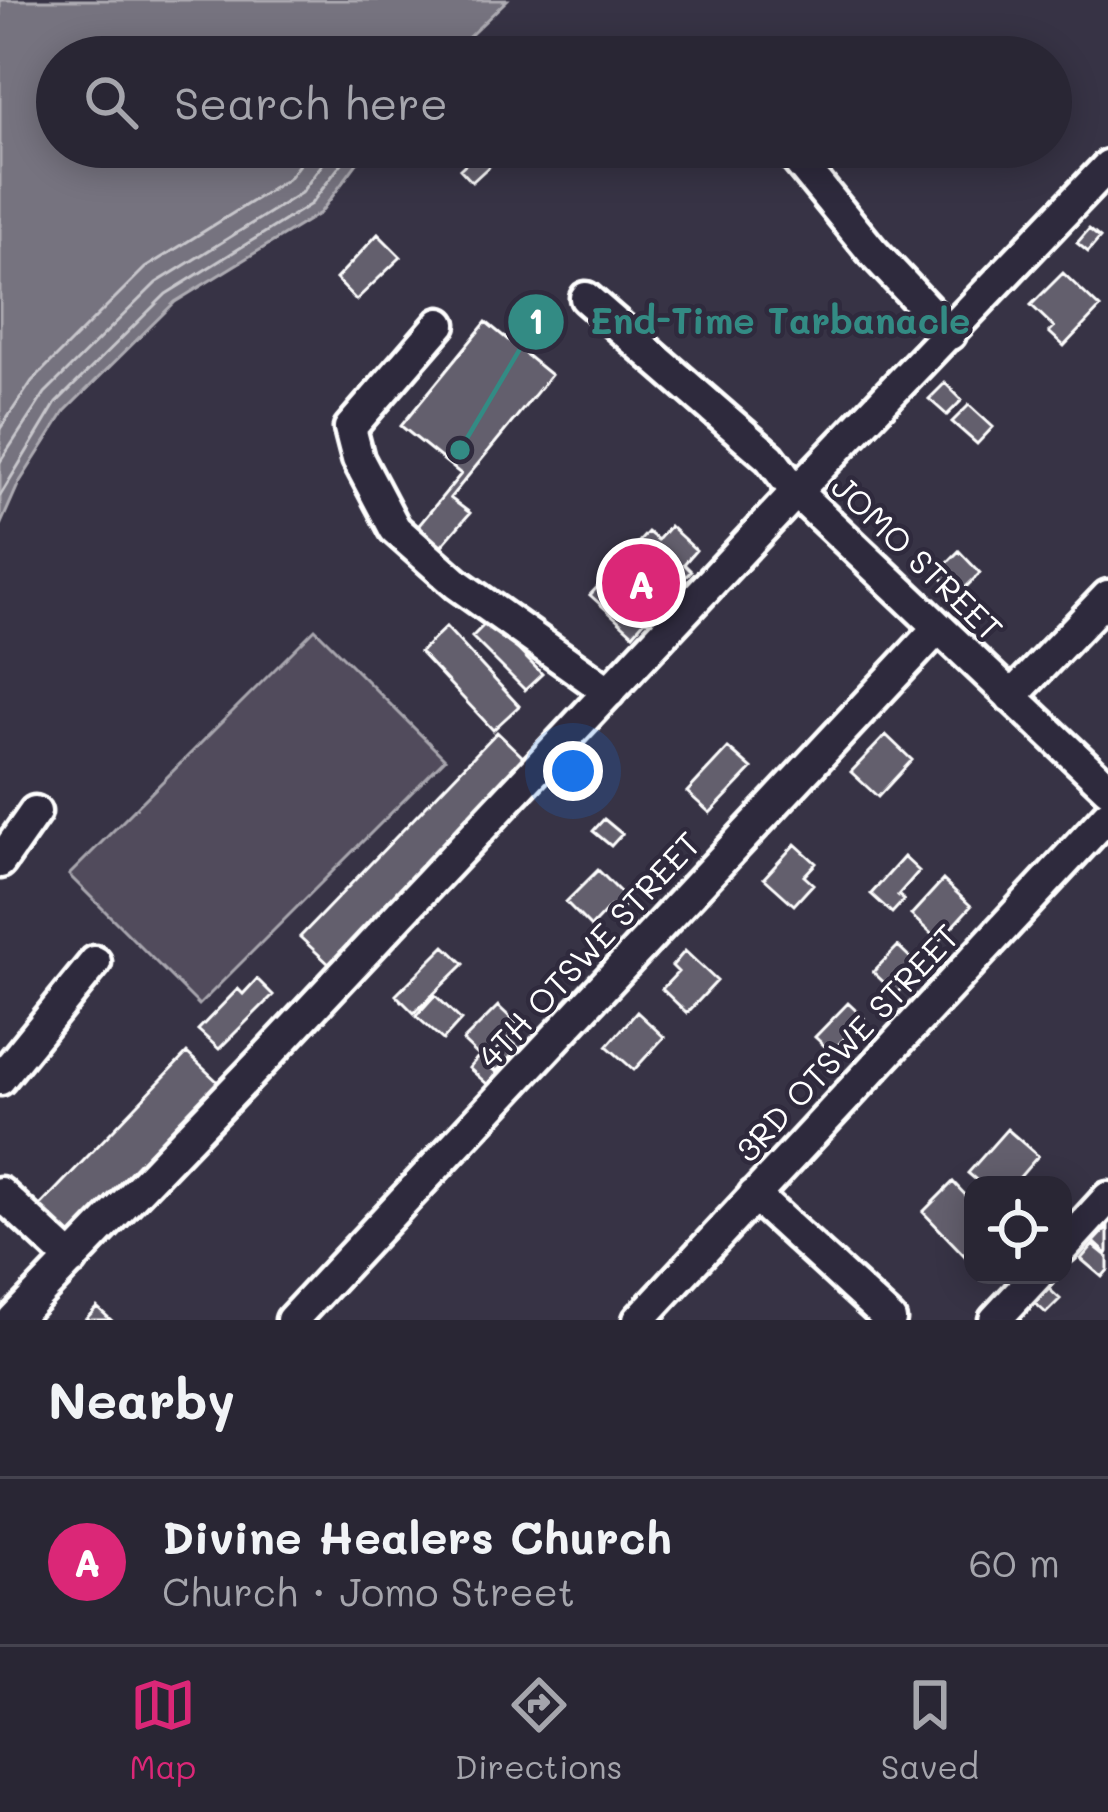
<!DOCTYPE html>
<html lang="en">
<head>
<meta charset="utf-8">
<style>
  body { margin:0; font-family:Mali,sans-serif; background:#312e3c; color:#f1f3f6 }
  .controls { position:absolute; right:36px; bottom:36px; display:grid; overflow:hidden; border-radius:24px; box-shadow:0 6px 30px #0003 }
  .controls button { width:108px; height:108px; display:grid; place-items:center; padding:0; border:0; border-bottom:3px solid #45434f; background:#292634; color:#f1f3f6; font:60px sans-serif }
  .you { position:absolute; left:573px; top:771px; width:42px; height:42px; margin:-30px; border:9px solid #fff; border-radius:50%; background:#1a73e8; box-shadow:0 0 0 18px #1a73e833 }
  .badge { display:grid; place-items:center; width:78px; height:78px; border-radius:50%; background:#db2777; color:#fff; font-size:39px; font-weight:700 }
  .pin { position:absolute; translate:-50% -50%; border:6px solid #fff; box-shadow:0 3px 12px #0006 }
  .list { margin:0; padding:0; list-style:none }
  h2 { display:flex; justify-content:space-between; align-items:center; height:156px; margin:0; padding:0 48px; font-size:51px }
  h2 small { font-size:39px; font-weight:400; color:#a5a5ac }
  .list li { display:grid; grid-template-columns:78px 1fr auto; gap:36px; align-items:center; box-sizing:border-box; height:168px; padding:0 48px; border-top:3px solid #45434f }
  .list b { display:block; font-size:45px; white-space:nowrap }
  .list p { margin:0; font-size:39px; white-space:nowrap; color:#a5a5ac }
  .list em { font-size:39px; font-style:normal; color:#a5a5ac }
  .icon { flex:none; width:66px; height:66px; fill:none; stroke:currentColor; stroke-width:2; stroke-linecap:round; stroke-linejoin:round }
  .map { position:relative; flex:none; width:1108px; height:1320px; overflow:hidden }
  .search { position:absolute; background:#292634; box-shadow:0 6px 30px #0003; left:36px; right:36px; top:36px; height:132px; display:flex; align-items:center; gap:30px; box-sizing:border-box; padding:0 42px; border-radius:66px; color:#a5a5ac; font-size:45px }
  .sheet { height:324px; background:#292634 }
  nav { display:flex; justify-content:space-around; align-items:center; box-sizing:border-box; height:168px; border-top:3px solid #45434f; background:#292634; font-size:33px; color:#a5a5ac }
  nav a { display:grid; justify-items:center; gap:6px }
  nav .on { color:#db2777 }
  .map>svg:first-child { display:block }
</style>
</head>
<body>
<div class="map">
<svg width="1108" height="1320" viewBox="0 0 1108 1320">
  <rect width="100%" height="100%" fill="#373345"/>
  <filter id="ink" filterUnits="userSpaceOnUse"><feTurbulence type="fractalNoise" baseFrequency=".00833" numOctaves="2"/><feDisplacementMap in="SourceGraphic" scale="24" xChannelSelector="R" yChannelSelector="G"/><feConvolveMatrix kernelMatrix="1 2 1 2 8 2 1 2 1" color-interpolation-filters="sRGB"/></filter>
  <g filter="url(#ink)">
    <path fill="#514c5c" stroke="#a8a6ae" stroke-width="3" d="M 315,629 L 445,759 L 199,1005 L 69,875 Z"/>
    <path fill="#76737f" stroke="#adabb2" stroke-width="3" d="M 0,0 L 507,0 L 448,57 L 57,57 L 57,147 L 369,147 L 320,213 L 175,302 L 65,411 L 19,483 L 0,526 Z"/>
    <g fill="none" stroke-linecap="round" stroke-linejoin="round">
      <path stroke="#c8c7cc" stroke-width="3" d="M 0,429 L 32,381 L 145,268 L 288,179 L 312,147
        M 0,462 L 45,393 L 156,283 L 301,193 L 335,147
        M 0,496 L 56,403 L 166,294 L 311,204 L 354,147"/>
    </g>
    <path fill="#635f6d" stroke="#fff" stroke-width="3" d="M 484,147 L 510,147 L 472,182 L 460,169 Z
      M 890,147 L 917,147 L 903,161 Z
      M 1089,229 L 1100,238 L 1088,252 L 1077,243 Z
      M 378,234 L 401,257 L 356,300 L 336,279 Z
      M 1063,273 L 1100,308 L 1064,346 L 1049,332 L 1054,327 L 1031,305 Z
      M 486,322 L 551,375 L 450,498 L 470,513 L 439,549 L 415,530 L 461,474 L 401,426 Z
      M 945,383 L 962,400 L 947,415 L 929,399 Z
      M 969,405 L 993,427 L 977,444 L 952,422 Z
      M 670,526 L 696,550 L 684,564 L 691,571 L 664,600 L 673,609 L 656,628 L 646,619 L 633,634 L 590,595 L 648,532 L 658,540 Z
      M 959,551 L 980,573 L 958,595 L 937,573 Z
      M 489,620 L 542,674 L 525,690 L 472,637 Z
      M 446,627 L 519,706 L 493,730 L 420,652 Z
      M 497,732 L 526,760 L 330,965 L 300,937 Z
      M 886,735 L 912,760 L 878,797 L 851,772 Z
      M 728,748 L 752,769 L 710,813 L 687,792 Z
      M 604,819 L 622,834 L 611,846 L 593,831 Z
      M 795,844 L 816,863 L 804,876 L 813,884 L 794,905 L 764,878 Z
      M 904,857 L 919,871 L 898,895 L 904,900 L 892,913 L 871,894 Z
      M 598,870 L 629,901 L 616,913 L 610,907 L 591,927 L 566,902 Z
      M 943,880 L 971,906 L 939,941 L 911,915 Z
      M 445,946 L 464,964 L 414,1013 L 396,995 Z
      M 898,946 L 921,968 L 896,994 L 873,972 Z
      M 685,951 L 717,981 L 687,1013 L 662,989 L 678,972 L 672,966 Z
      M 257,979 L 273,995 L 219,1049 L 198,1030 L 238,989 L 243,994 Z
      M 435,995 L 461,1020 L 443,1040 L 416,1016 Z
      M 848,1003 L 864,1018 L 831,1052 L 815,1037 Z
      M 498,1006 L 516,1023 L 481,1058 L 463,1041 Z
      M 637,1012 L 664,1037 L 634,1070 L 607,1046 Z
      M 508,1038 L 519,1048 L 497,1071 L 486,1061 Z
      M 187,1053 L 218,1082 L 70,1236 L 39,1207 Z
      M 478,1057 L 497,1073 L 487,1084 L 469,1068 Z
      M 1007,1129 L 1038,1156 L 1013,1185 L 982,1185 L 968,1173 Z
      M 953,1182 L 973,1203 L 973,1250 L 966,1257 L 923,1212 Z
      M 1108,1227 L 1108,1252 L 1107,1254 L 1094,1242 Z
      M 1093,1245 L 1108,1257 L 1108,1270 L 1102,1277 L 1081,1259 Z
      M 1049,1289 L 1060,1299 L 1046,1313 L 1035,1303 Z
      M 97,1307 L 111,1320 L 85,1320 Z"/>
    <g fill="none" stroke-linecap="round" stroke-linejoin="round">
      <g stroke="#fff" stroke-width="39">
        <path id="minor" d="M 787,147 L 871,250 L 950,334
          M 1108,166 L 796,492 L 1108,788
          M 440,324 L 350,428 L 358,459 L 395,529 L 457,584 L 609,692
          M 1011,697 L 1108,596
          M 0,862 L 35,812
          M 0,1079 L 95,962
          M 0,1193 L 72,1260
          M 754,1195 L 890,1320
          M 1063,1247 L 1108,1198
          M 13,1320 L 267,1056 L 796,492 L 770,458 L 586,298
          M 292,1320 L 938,628
          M 639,1320 L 1108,815
          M 995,1320 L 1037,1275"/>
      </g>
      <use href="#minor" stroke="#2f2a3d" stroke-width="30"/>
    </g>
  </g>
  <g text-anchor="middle" stroke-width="9" stroke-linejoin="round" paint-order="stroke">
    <g font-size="33" fill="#fff" stroke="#2f2a3d">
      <text transform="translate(917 558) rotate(44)" y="12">JOMO STREET</text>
      <text transform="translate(589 950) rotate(-47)" y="12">4TH OTSWE STREET</text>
      <text transform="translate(847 1043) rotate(-47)" y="12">3RD OTSWE STREET</text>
    </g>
  </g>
  <path fill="none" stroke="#338b84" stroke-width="4.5" d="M460 450L536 322"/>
  <g fill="#338b84" stroke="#2f2a3d" stroke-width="4.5">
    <circle cx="460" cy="450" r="12"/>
    <circle cx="536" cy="322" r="30"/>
  </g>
  <g font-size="36" text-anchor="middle" font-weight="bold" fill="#fff">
    <text x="536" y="334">1</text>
  </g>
  <g font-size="36" text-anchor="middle" font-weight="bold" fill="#338b84" stroke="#2f2a3d" stroke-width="9" stroke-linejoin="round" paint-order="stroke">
    <text x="780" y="334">End-Time Tarbanacle</text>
  </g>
</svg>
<div class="controls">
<button><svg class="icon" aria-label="locate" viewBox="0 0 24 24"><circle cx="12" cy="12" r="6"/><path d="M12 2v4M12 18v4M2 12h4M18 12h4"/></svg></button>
</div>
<div class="you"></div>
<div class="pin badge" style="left:641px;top:583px">A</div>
<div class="search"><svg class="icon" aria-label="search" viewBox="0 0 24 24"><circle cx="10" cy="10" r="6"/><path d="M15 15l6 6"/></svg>Search here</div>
</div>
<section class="sheet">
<h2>Nearby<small></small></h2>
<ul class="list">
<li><span class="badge">A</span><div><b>Divine Healers Church</b><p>Church · Jomo Street</p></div><em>60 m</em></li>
</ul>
</section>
<nav>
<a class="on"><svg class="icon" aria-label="map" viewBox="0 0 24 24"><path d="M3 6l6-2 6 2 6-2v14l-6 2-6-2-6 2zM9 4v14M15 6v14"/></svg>Map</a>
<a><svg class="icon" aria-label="directions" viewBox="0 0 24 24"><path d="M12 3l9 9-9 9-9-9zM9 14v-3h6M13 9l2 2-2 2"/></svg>Directions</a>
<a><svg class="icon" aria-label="saved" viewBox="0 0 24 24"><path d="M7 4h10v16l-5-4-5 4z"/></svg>Saved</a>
</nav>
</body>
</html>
